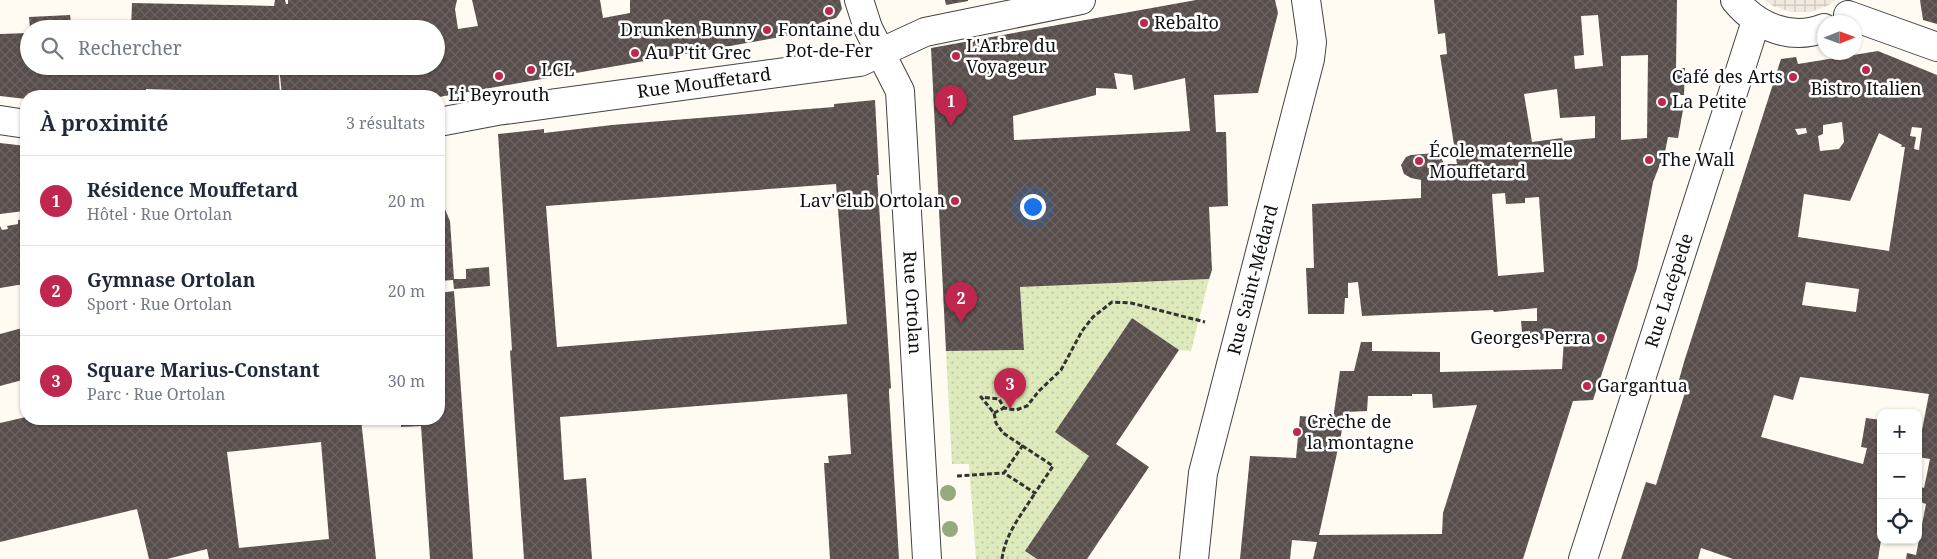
<!DOCTYPE html>
<html lang="fr">
<head>
<meta charset="utf-8">
<style>
  body { margin:0; font-family:"Noto Serif",serif; background:#f2f2f3; color:#1f2937 }
  .controls { position:absolute; right:15px; bottom:15px; display:grid; overflow:hidden; border-radius:10px; box-shadow:0 1px 4px #0004 }
  .controls button { width:45px; height:45px; display:grid; place-items:center; padding:0; border:0; border-bottom:1px solid #e0e1e3; background:#fff; color:#1f2937; font:25px sans-serif }
  .compass { position:absolute; left:1817px; top:15px; width:45px; height:45px; border-radius:50%; background:#fff; box-shadow:0 1px 4px #0004; rotate:89deg }
  .you { position:absolute; left:1032px; top:206px; width:18px; height:18px; margin:-12px; border:4px solid #fff; border-radius:50%; background:#1a73e8; box-shadow:0 0 0 8px #1a73e833 }
  .badge { display:grid; place-items:center; width:32px; height:32px; border-radius:50%; background:#c0274f; color:#fff; font-size:16px; font-weight:700 }
  .pin { position:absolute; translate:-50% -41px; filter:drop-shadow(0 1px 2px #0008) }
  .pin::after { content:''; position:absolute; top:26px; width:18px; height:15px; background:inherit; clip-path:polygon(0 0,100% 0,50% 100%) }
  .list { margin:0; padding:0; list-style:none }
  h2 { display:flex; justify-content:space-between; align-items:center; height:65px; margin:0; padding:0 20px; font-size:21px }
  h2 small { font-size:16px; font-weight:400; color:#747a83 }
  .list li { display:grid; grid-template-columns:32px 1fr auto; gap:15px; align-items:center; box-sizing:border-box; height:90px; padding:0 20px; border-top:1px solid #e0e1e3 }
  .list b { display:block; font-size:19px; white-space:nowrap }
  .list p { margin:0; font-size:16px; white-space:nowrap; color:#747a83 }
  .list em { font-size:16px; font-style:normal; color:#747a83 }
  .icon { flex:none; width:28px; height:28px; fill:none; stroke:currentColor; stroke-width:2; stroke-linecap:round; stroke-linejoin:round }
  .map { position:relative; flex:none; width:1937px; height:559px; overflow:hidden }
  .search { position:absolute; background:#fff; box-shadow:0 1px 4px #0004; left:20px; top:20px; width:425px; height:55px; display:flex; align-items:center; gap:12px; box-sizing:border-box; padding:0 18px; border-radius:28px; color:#747a83; font-size:19px }
  .panel { position:absolute; background:#fff; box-shadow:0 1px 4px #0004; left:20px; top:90px; width:425px; height:335px; border-radius:20px }
  .map>svg:first-child { display:block }
</style>
</head>
<body>
<div class="map">
<svg width="1937" height="559" viewBox="0 0 1937 559">
  <defs>
    <pattern id="grass-dots" width="8" height="8" patternUnits="userSpaceOnUse" patternTransform="scale(1.25)"><rect width="8" height="8" fill="#ddeabb"/><path d="M2 2h.1M6 6h.1" fill="none" stroke="#bdc8a0" stroke-width="1.8" stroke-linecap="round"/></pattern>
    <pattern id="plaza-grid" width="8" height="8" patternUnits="userSpaceOnUse" patternTransform="scale(1.25)"><rect width="8" height="8" fill="#f0e9e0"/><path d="M0 4h8M4 0v8" fill="none" stroke="#cdc7bf"/></pattern>
    <pattern id="building-cross-hatch" width="8" height="8" patternUnits="userSpaceOnUse" patternTransform="scale(1.25)"><rect width="8" height="8" fill="#584e4c"/><path d="M0 0l8 8M0 8l8-8" fill="none" stroke="#6b6361"/></pattern>
  </defs>
  <rect width="100%" height="100%" fill="#fffaf2"/>
  <path fill="url(#grass-dots)" d="M 1209,279 L 1191,351 L 1179,350 L 1132,318 L 1055,432 L 1089,456 L 1025,551 L 1037,559 L 976,559 L 969,464 L 952,464 L 946,351 L 1024,350 L 1020,287 Z"/>
  <path fill="url(#plaza-grid)" d="M 1765,0 L 1835,0 L 1829,5 L 1811,12 L 1791,12 L 1773,6 Z"/>
  <path fill="url(#building-cross-hatch)" fill-rule="evenodd" d="M 275,0 L 285,0 L 286,4 L 288,4 L 288,0 L 457,0 L 455,9 L 458,29 L 478,26 L 472,0 L 600,0 L 603,18 L 630,13 L 630,0 L 840,0 L 842,9 L 836,18 L 819,23 L 821,30 L 439,97 L 282,96 L 279,66 L 436,66 L 436,29 L 131,29 L 132,3 L 274,6 Z
    M 945,0 L 968,0 L 968,1 L 946,5 Z
    M 1196,0 L 1275,0 L 1278,13 L 1258,93 L 1214,95 L 1216,132 L 1226,132 L 1228,206 L 1209,207 L 1212,270 L 1209,279 L 1020,287 L 1024,350 L 946,351 L 931,48 ZM 1114,73 L 1132,75 L 1134,90 L 1185,78 L 1190,131 L 1014,140 L 1013,116 L 1096,95 L 1096,88 L 1117,89 Z
    M 1434,0 L 1677,0 L 1676,68 L 1685,68 L 1684,95 L 1675,95 L 1672,109 L 1683,110 L 1678,138 L 1668,137 L 1665,152 L 1653,182 L 1637,268 L 1593,400 L 1573,401 L 1523,559 L 1313,559 L 1317,542 L 1292,540 L 1290,559 L 1240,559 L 1250,456 L 1296,458 L 1300,416 L 1333,419 L 1340,371 L 1354,371 L 1361,342 L 1372,342 L 1372,351 L 1440,352 L 1440,372 L 1562,369 L 1564,340 L 1531,340 L 1530,331 L 1522,332 L 1521,321 L 1537,321 L 1537,308 L 1494,312 L 1493,310 L 1362,316 L 1358,282 L 1348,283 L 1348,298 L 1345,298 L 1344,314 L 1308,314 L 1306,268 L 1314,268 L 1312,204 L 1421,198 L 1421,180 L 1411,178 L 1404,174 L 1401,165 L 1406,157 L 1411,155 L 1435,153 L 1440,155 L 1444,164 L 1457,164 L 1440,55 L 1447,54 L 1445,33 L 1438,34 ZM 1598,15 L 1603,66 L 1575,69 L 1574,56 L 1584,55 L 1581,16 ZM 1648,55 L 1647,138 L 1621,140 L 1621,56 ZM 1557,89 L 1560,118 L 1595,116 L 1595,138 L 1563,141 L 1562,138 L 1532,142 L 1524,94 ZM 1505,193 L 1506,204 L 1525,203 L 1525,198 L 1539,197 L 1544,272 L 1498,276 L 1492,194 ZM 1412,394 L 1432,394 L 1433,408 L 1477,405 L 1443,513 L 1442,534 L 1319,535 L 1346,412 L 1367,411 L 1368,396 L 1412,396 Z
    M 1920,0 L 1937,0 L 1937,24 L 1923,20 Z
    M 70,15 L 72,29 L 30,29 L 29,17 Z
    M 29,33 L 29,66 L 75,66 L 75,68 L 144,71 L 144,66 L 278,66 L 280,93 L 146,89 L 146,96 L 26,96 L 26,99 L 0,96 L 0,34 Z
    M 1878,51 L 1937,75 L 1937,559 L 1906,559 L 1907,553 L 1916,555 L 1926,504 L 1918,501 L 1921,487 L 1924,488 L 1930,459 L 1918,457 L 1918,430 L 1922,430 L 1929,394 L 1800,377 L 1793,400 L 1774,395 L 1761,437 L 1863,464 L 1867,448 L 1861,447 L 1866,418 L 1881,420 L 1881,540 L 1878,559 L 1733,559 L 1701,548 L 1698,559 L 1621,559 L 1646,482 L 1656,485 L 1688,383 L 1679,380 L 1684,362 L 1781,59 L 1796,57 L 1798,64 ZM 1842,122 L 1844,142 L 1839,149 L 1820,151 L 1818,136 L 1823,134 L 1823,125 ZM 1912,127 L 1922,128 L 1919,150 L 1914,149 L 1916,137 L 1910,136 ZM 1806,128 L 1807,133 L 1798,135 L 1795,129 ZM 1879,133 L 1902,145 L 1901,147 L 1905,147 L 1889,251 L 1798,237 L 1804,194 L 1850,201 ZM 1806,282 L 1859,289 L 1856,312 L 1802,305 Z
    M 875,100 L 879,175 L 877,175 L 891,388 L 889,389 L 889,393 L 899,559 L 830,559 L 824,463 L 829,463 L 828,456 L 851,454 L 847,394 L 560,417 L 564,480 L 586,478 L 592,559 L 524,559 L 510,351 L 512,350 L 498,134 L 544,129 L 544,133 L 612,125 L 834,107 L 834,104 ZM 836,184 L 847,324 L 557,347 L 546,206 Z
    M 0,143 L 26,146 L 26,291 L 24,284 L 0,288 L 0,226 L 2,230 L 8,229 L 7,226 L 18,224 L 18,220 L 24,219 L 24,211 L 0,214 Z
    M 439,195 L 450,221 L 454,279 L 466,279 L 466,269 L 489,267 L 490,286 L 454,289 L 453,280 L 439,281 Z
    M 454,291 L 473,559 L 430,559 L 421,426 L 401,427 L 401,419 L 439,419 L 439,293 Z
    M 1132,318 L 1179,350 L 1116,444 L 1149,467 L 1087,559 L 1037,559 L 1025,551 L 1089,456 L 1055,432 Z
    M 26,327 L 26,379 L 0,386 L 0,334 Z
    M 26,417 L 26,419 L 361,419 L 376,559 L 209,559 L 207,549 L 167,559 L 149,559 L 137,509 L 0,542 L 0,423 ZM 321,442 L 329,539 L 239,548 L 227,452 Z"/>
  <g fill="none" stroke-linecap="round" stroke-linejoin="round">
    <g stroke="#434343" stroke-width="30">
      <g id="minor">
        <path id="s1" d="M 859,0 L 868,28 L 900,91 L 927,559"/>
        <path d="M 1735,0 C 1757,27 1791,41 1824,28"/>
        <path d="M 1848,15 L 1937,47"/>
        <path d="M 0,120 L 26,124"/>
        <path id="s2" d="M 439,122 L 497,111 L 860,62 L 925,32 L 1081,0"/>
        <path id="s3" d="M 1194,559 L 1203,473 L 1310,59 L 1312,42 L 1306,0"/>
        <path id="s4" d="M 1583,559 L 1756,21"/>
      </g>
    </g>
    <path stroke="#323232" stroke-width="3" stroke-dasharray="5 2.5" stroke-linecap="butt" d="M 994,413 L 1004,408
      M 1023,445 L 1004,473 L 1035,493 L 1053,466 L 1003,433 L 996,423 L 994,413 L 981,397 L 999,399 L 1004,408 L 1016,410 L 1027,406 L 1039,391 L 1061,370 L 1082,331 L 1093,317 L 1112,302 L 1131,303 L 1205,322
      M 957,476 L 1004,473
      M 1002,559 C 1005,534 1022,514 1035,493"/>
    <use href="#minor" stroke="#fff" stroke-width="28"/>
  </g>
  <g fill="#95aa7e">
    <circle cx="948" cy="493" r="8"/>
    <circle cx="950" cy="529" r="8"/>
  </g>
  <g fill="#c0274f" stroke="#fff" stroke-width="2">
    <circle cx="829" cy="11" r="5"/>
    <circle cx="1144" cy="23" r="5"/>
    <circle cx="767" cy="30" r="5"/>
    <circle cx="635" cy="53" r="5"/>
    <circle cx="956" cy="56" r="5"/>
    <circle cx="531" cy="70" r="5"/>
    <circle cx="1866" cy="70" r="5"/>
    <circle cx="499" cy="76" r="5"/>
    <circle cx="1793" cy="77" r="5"/>
    <circle cx="1662" cy="102" r="5"/>
    <circle cx="1649" cy="160" r="5"/>
    <circle cx="1419" cy="161" r="5"/>
    <circle cx="955" cy="201" r="5"/>
    <circle cx="1601" cy="338" r="5"/>
    <circle cx="1587" cy="386" r="5"/>
    <circle cx="1297" cy="432" r="5"/>
  </g>
  <g text-anchor="middle" stroke-width="5" stroke-linejoin="round" paint-order="stroke">
    <g font-size="18" fill="#101010" stroke="#fff" text-anchor="start">
      <text x="1154" y="29">Rebalto</text>
      <text x="757" y="36" text-anchor="end">Drunken Bunny</text>
      <text x="829" y="36" text-anchor="middle">Fontaine du<tspan x="829" dy="21">Pot-de-Fer</tspan></text>
      <text x="966" y="52">L'Arbre du<tspan x="966" dy="21">Voyageur</tspan></text>
      <text x="645" y="59">Au P'tit Grec</text>
      <text x="541" y="76">LCL</text>
      <text x="1783" y="83" text-anchor="end">Café des Arts</text>
      <text x="1866" y="95" text-anchor="middle">Bistro Italien</text>
      <text x="499" y="101" text-anchor="middle">Li Beyrouth</text>
      <text x="1672" y="108">La Petite</text>
      <text x="1429" y="157">École maternelle<tspan x="1429" dy="21">Mouffetard</tspan></text>
      <text x="1659" y="166">The Wall</text>
      <text x="945" y="207" text-anchor="end">Lav'Club Ortolan</text>
      <text x="1591" y="344" text-anchor="end">Georges Perra</text>
      <text x="1597" y="392">Gargantua</text>
      <text x="1307" y="428">Crèche de<tspan x="1307" dy="21">la montagne</tspan></text>
    </g>
    <g font-size="18" fill="#101010" stroke="#fff">
      <text dy="6" stroke="none"><textPath href="#s2" startOffset="268">Rue Mouffetard</textPath></text>
      <text dy="6" stroke="none"><textPath href="#s3" startOffset="286">Rue Saint-Médard</textPath></text>
      <text dy="6" stroke="none"><textPath href="#s4" startOffset="282">Rue Lacépède</textPath></text>
      <text dy="6" stroke="none"><textPath href="#s1" startOffset="312">Rue Ortolan</textPath></text>
    </g>
  </g>
</svg>
<div class="controls">
<button>+</button>
<button>−</button>
<button><svg class="icon" aria-label="locate" viewBox="0 0 24 24"><circle cx="12" cy="12" r="6"/><path d="M12 2v4M12 18v4M2 12h4M18 12h4"/></svg></button>
</div>
<svg class="compass" viewBox="-18 -18 36 36"><path d="M0-13l5 13h-10z" fill="#e53935"/><path d="M0 13l5-13h-10z" fill="#747a83"/></svg>
<div class="you"></div>
<div class="pin badge" style="left:951px;top:126px">1</div>
<div class="pin badge" style="left:961px;top:323px">2</div>
<div class="pin badge" style="left:1010px;top:409px">3</div>
<div class="search"><svg class="icon" aria-label="search" viewBox="0 0 24 24"><circle cx="10" cy="10" r="6"/><path d="M15 15l6 6"/></svg>Rechercher</div>
<section class="panel">
<h2>À proximité<small>3 résultats</small></h2>
<ul class="list">
<li><span class="badge">1</span><div><b>Résidence Mouffetard</b><p>Hôtel · Rue Ortolan</p></div><em>20 m</em></li>
<li><span class="badge">2</span><div><b>Gymnase Ortolan</b><p>Sport · Rue Ortolan</p></div><em>20 m</em></li>
<li><span class="badge">3</span><div><b>Square Marius-Constant</b><p>Parc · Rue Ortolan</p></div><em>30 m</em></li>
</ul>
</section>
</div>
</body>
</html>
